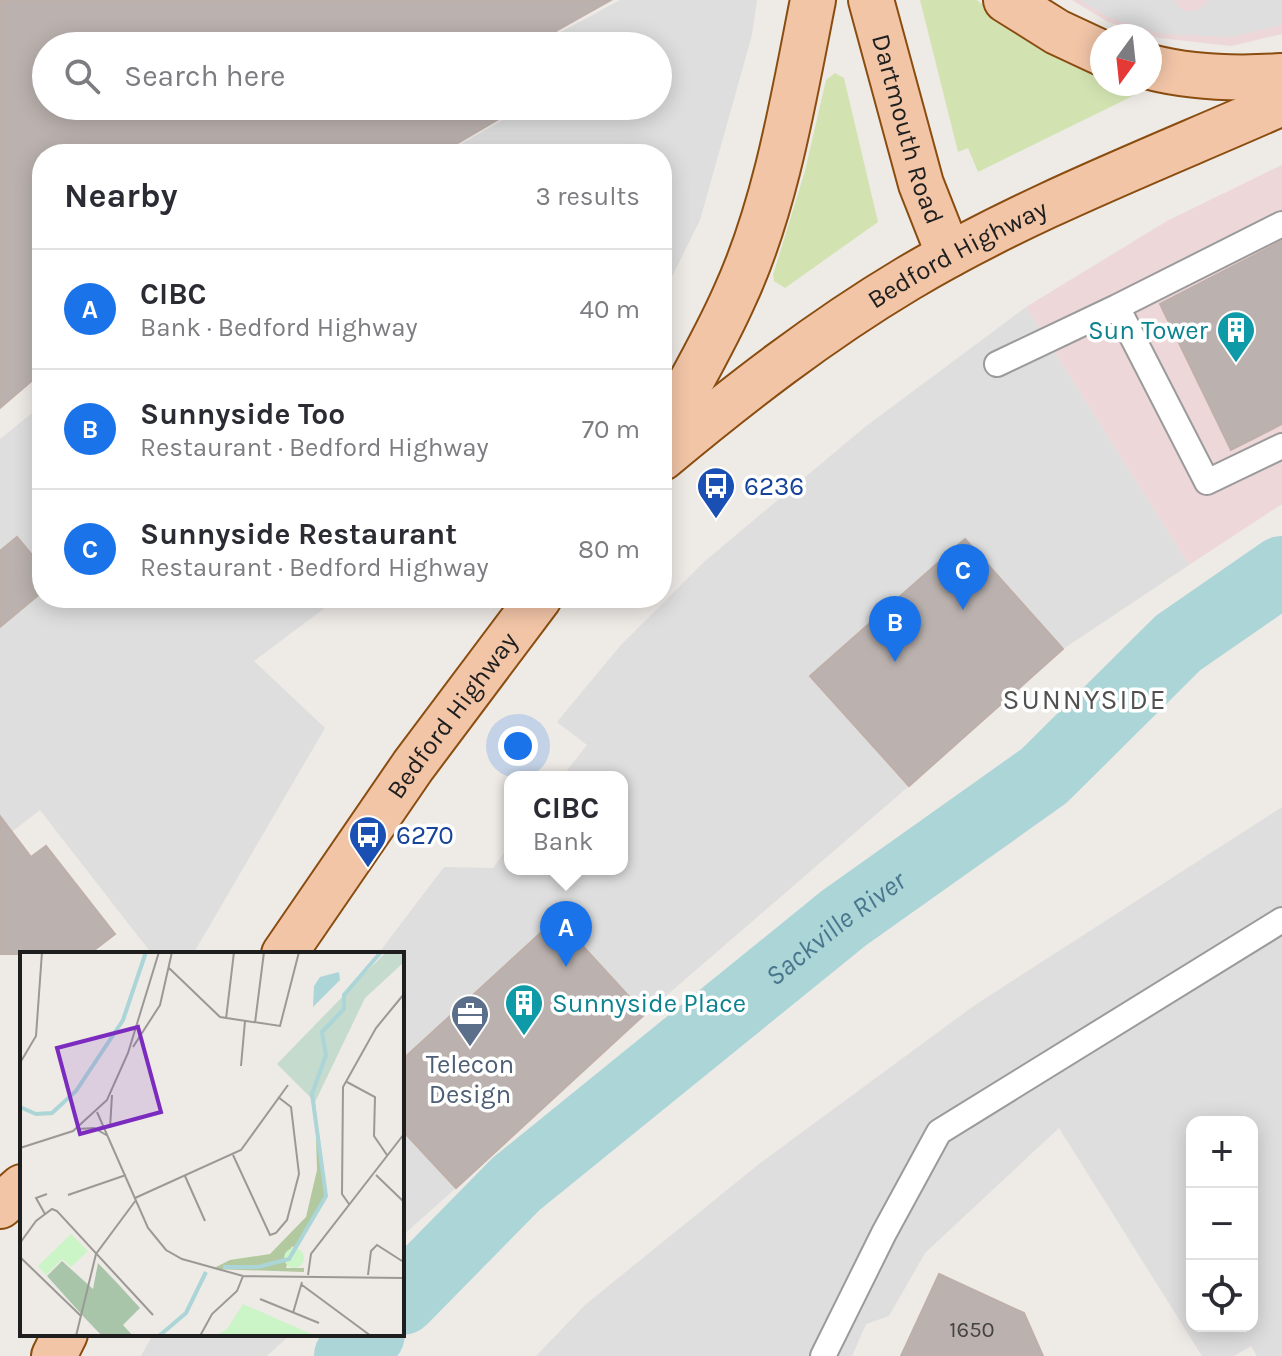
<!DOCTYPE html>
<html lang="en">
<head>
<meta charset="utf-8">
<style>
  body { margin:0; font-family:Karla,sans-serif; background:#f2f2f3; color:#2b2b33 }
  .controls { position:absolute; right:24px; bottom:24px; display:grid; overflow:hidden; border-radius:16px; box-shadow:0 4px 20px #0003 }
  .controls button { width:72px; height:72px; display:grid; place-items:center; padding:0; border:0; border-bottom:2px solid #e1e1e2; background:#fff; color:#2b2b33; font:40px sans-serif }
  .compass { position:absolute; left:1090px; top:24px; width:72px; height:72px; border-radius:50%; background:#fff; box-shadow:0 4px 20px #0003; rotate:195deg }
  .you { position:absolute; left:518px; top:746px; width:28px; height:28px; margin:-20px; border:6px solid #fff; border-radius:50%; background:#1a73e8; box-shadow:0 0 0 12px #1a73e833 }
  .badge { display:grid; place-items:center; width:52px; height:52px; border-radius:50%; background:#1a73e8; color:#fff; font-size:26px; font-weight:700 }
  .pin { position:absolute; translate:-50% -66px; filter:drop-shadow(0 2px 4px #0008) }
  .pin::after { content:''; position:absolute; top:42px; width:28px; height:24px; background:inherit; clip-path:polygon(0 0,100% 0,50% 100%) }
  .popup { position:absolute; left:504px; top:771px; width:124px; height:104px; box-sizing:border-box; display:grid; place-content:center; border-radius:16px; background:#fff; filter:drop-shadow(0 2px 6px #0005); font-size:26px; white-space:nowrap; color:#7c7c81 }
  .popup b { font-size:30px; color:#2b2b33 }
  .popup::after { content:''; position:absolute; left:50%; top:100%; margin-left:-16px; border:16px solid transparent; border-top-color:#fff }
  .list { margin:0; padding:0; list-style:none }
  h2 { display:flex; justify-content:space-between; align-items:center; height:104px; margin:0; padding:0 32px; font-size:34px }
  h2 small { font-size:26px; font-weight:400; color:#7c7c81 }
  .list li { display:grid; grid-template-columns:52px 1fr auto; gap:24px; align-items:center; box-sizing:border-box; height:120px; padding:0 32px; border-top:2px solid #e1e1e2 }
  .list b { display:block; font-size:30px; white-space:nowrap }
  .list p { margin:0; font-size:26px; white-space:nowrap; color:#7c7c81 }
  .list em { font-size:26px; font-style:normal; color:#7c7c81 }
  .icon { flex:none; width:44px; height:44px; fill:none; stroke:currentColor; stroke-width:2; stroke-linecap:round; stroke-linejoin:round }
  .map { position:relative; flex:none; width:1282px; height:1356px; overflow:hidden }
  .search { position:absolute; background:#fff; box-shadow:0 4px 20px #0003; left:32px; top:32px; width:640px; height:88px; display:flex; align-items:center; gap:20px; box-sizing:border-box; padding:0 28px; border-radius:44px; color:#7c7c81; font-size:30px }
  .panel { position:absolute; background:#fff; box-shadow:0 4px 20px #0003; left:32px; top:144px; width:640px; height:464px; border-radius:32px }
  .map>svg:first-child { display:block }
</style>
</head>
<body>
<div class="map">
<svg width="1282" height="1356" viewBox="0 0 1282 1356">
  <rect width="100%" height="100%" fill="#eeeae6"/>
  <path fill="#edd7d9" d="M 1072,0 L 1282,0 L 1282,34 L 1231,46 L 1160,38 L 1108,22 Z
    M 1282,165 L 1282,504 L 1189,565 L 1026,307 L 1167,221 Z"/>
  <path fill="#d2e3b1" d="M 920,0 L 977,0 L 998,18 L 1102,74 L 1102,84 L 1130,84 L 1143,88 L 1143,91 L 978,172 L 968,148 L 958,152 Z
    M 835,73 L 844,78 L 878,222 L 785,288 L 774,281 L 773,275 L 805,171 L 826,80 Z"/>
  <path fill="#dedede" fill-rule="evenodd" d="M 620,0 L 757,0 L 752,35 L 700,220 L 662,297 L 662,154 L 444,154 L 527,106 L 658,106 L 658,46 L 567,46 L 561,32 Z
    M 1080,0 L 1174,0 L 1180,8 L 1187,12 L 1200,9 L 1208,0 L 1282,0 L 1282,25 L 1231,37 L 1161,34 L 1110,18 Z
    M 1026,307 L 1189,565 L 1063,649 L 965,539 L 811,676 L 909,786 L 645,1014 L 557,918 L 402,1060 L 402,954 L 378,954 L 444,867 L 493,868 L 510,845 L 510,869 L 622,869 L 622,777 L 562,777 L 587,745 L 557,722 L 621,645 L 705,561 L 865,427 Z
    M 42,405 L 42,598 L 338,598 L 254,661 L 325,728 L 193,954 L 152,954 L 40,810 L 0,841 L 0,439 Z
    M 1282,807 L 1282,1356 L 1257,1356 L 1251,1346 L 1234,1356 L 1202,1356 L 1059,1128 L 925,1253 L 889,1316 L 866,1324 L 852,1356 L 536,1356 L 585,1305 L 759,1164 L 975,1005 ZM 1192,1122 L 1252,1122 L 1252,1326 L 1192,1326 Z
    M 402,1130 L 456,1188 L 402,1236 Z
    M 153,1334 L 291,1334 L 267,1356 L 141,1356 Z"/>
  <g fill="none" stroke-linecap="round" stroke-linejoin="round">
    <g stroke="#abd5d7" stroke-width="70">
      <path id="s1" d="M 402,1300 L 516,1184 L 844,918 L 1044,776 L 1178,643 L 1282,571"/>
      <path d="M 349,1356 L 370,1334"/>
    </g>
  </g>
  <path fill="#bbb2af" stroke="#beafa9" stroke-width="2" d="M 0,0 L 611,0 L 556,31 L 563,46 L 46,46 L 46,106 L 521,106 L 439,154 L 42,154 L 42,372 L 0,408 Z
    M 1282,241 L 1282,424 L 1231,450 L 1160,304 Z
    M 17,537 L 42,567 L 42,592 L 0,627 L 0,551 Z
    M 965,539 L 1063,649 L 909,786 L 810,676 Z
    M 0,816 L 31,857 L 46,846 L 115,934 L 89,954 L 0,954 Z
    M 557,918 L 645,1014 L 456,1188 L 402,1130 L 402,1060 Z
    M 939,1274 L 1024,1313 L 1043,1356 L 901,1356 Z"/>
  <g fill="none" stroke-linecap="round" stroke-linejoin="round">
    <g stroke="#9b9b9b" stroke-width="28">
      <path id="service" d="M 1282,224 L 1117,307 L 1207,482 L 1282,446
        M 997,364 L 1117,307
        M 823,1356 L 884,1233 L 939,1132 L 1282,920"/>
    </g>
    <g stroke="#8a4d0f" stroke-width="48">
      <g id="primary">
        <path id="s2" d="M 871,0 L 921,184 L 949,255"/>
        <path d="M 1006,0 L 1057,32 L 1102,53"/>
        <path d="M 1150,67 C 1193,78 1238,79 1282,76"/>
        <path d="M 662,436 C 686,389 714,343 735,295 C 776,206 794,96 813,0"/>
        <path id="s3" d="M 662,458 C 740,393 820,331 907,279 C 1024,209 1158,158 1282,103"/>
        <path id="s4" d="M 284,954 L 413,766 L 539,598"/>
        <path d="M 0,1206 L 22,1187"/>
        <path d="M 54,1356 L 65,1334"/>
      </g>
    </g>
    <use href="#service" stroke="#fff" stroke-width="24"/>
    <use href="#primary" stroke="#f2c5a7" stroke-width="44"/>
  </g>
  <defs>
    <g id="building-pin" transform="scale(2)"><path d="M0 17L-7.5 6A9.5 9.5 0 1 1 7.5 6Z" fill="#0f9aa8" stroke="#fff"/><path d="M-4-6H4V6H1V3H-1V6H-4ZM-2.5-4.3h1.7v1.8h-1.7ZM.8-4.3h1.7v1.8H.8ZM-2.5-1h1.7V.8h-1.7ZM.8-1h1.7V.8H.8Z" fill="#fff"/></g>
    <g id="bus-pin" transform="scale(2)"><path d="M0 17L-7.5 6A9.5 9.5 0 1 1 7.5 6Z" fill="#1a4fb4" stroke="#fff"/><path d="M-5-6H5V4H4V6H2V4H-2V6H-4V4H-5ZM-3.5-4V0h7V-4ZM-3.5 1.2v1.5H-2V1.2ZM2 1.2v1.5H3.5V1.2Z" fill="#fff"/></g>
    <g id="office-pin" transform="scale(2)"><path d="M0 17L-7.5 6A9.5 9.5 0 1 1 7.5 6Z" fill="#5c6f8a" stroke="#fff"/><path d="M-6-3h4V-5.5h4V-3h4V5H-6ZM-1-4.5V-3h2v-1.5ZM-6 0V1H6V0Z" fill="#fff"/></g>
  </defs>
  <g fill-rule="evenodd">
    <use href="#building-pin" x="1236" y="330"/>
    <use href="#bus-pin" x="716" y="486"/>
    <use href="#bus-pin" x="368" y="835"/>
    <use href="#building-pin" x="524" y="1003"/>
    <use href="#office-pin" x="470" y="1014"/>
  </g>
  <g text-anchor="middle" stroke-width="7" stroke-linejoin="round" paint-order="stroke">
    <g font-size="22" fill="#454342">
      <text x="972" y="1337">1650</text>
    </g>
    <g font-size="26" fill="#1e1e1e" stroke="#fff">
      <text dy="9" stroke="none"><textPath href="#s2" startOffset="134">Dartmouth Road</textPath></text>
      <text dy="9" stroke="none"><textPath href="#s3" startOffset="360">Bedford Highway</textPath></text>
      <text dy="9" stroke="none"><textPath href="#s4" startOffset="292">Bedford Highway</textPath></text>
    </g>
    <g font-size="26" fill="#0d838f" stroke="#fff" text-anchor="end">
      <text x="1208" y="339">Sun Tower</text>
      <text x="552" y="1012" text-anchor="start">Sunnyside Place</text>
    </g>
    <g font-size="26" fill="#164399" stroke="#fff" text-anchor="start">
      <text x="744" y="495">6236</text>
      <text x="396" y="844">6270</text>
    </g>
    <g font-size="26" fill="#4e5e75" stroke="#fff">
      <text x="470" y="1073">Telecon<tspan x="470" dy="30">Design</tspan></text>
    </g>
    <g font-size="28" letter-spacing="2" fill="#515151" stroke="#fff">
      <text x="1085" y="709">SUNNYSIDE</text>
    </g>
    <g font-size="28" font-style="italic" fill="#4a778e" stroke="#fff">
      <text dy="10" stroke="none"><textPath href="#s1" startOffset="572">Sackville River</textPath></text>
    </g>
  </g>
  <g transform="translate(20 952)">
    <rect width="384" height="384" fill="#eeeae6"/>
    <path d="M 295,150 L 306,244 L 276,298 L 272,294 L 266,316 L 284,316 L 284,320 L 192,317 L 210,308 L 250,302 L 286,265 L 297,218 Z" fill="#b2c99f"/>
    <path d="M 366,0 L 384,0 L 384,10 L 345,46 L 295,150 L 257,112 Z" fill="#c4dbcd"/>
    <path d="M 42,309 L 73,337 L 78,311 L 99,333 L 120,356 L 103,373 L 113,384 L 82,384 L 63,364 L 27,324 Z" fill="#a9c5a9"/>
    <path d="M 51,282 L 68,299 L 51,315 L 42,307 L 26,323 L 18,314 ZM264 306a10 10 0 1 1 20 0a10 10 0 1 1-20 0ZM 223,352 L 296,384 L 195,384 L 207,377 Z" fill="#cbf4c7"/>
    <path d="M 319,20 L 320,28 L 293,55 L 294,34 L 300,25 Z" fill="#abd5d7"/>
    <path fill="none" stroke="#abd5d7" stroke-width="4" d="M 0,155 L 16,162 L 32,161 L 56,139 L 103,68 L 126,0M 203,315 L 238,315 L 269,307 L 306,244 L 292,142 L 306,103 L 302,80 L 324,57 L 324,43 L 361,0M 139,384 L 166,361 L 186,320"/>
    <path fill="none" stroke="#9b9896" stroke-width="2" d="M 149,16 L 200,65 L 260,74 L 279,0M 206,67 L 214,0M 235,71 L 244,0M 113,95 L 140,53 L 152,0M 0,111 L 16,84 L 22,0M 221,114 L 225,69M 327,130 L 355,145 L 354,184 L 367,203M 77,160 L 128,276 L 146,298 L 162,307 L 223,324 L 384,326M 90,176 L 92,143M 58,177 L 74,176 L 88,184M 0,196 L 53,179 L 87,148 L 108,101 L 139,0M 213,203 L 250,283 L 256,281 L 267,268 L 279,222 L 271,155 L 258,145M 356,223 L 384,250M 165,224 L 185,269M 48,243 L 106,223M 115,246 L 221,198 L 268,133M 329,252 L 322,242 L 323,135 L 356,76 L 384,42M 25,262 L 16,246 L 27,242M 0,291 L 16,269 L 32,257 L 37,259 L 133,363M 0,305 L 61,364M 288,323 L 291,302 L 384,182M 348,323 L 351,299 L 357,293 L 382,309M 282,333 L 351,384M 240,347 L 299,371M 273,361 L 282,330M 56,384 L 76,302 L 116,248M 180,384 L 192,362 L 217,339 L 223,324"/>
    <path fill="#7b2cbf" fill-opacity="0.15" stroke="#7b2cbf" stroke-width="4" d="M 118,75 L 141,160 L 60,182 L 37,96 Z"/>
    <rect width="384" height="384" fill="none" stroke="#1e1e1e" stroke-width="4"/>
  </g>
</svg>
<div class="controls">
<button>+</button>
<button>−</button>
<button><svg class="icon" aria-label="locate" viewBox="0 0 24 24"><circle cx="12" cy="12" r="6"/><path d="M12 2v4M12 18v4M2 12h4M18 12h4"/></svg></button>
</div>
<svg class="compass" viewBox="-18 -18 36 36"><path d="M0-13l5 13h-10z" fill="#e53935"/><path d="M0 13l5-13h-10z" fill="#7c7c81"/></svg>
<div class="you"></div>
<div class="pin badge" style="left:566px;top:967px">A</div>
<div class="popup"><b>CIBC</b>Bank</div>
<div class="pin badge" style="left:895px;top:662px">B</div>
<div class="pin badge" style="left:963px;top:610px">C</div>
<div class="search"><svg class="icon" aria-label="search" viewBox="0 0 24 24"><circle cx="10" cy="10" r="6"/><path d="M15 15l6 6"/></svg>Search here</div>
<section class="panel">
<h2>Nearby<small>3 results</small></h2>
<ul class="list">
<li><span class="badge">A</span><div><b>CIBC</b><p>Bank · Bedford Highway</p></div><em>40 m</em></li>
<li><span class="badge">B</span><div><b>Sunnyside Too</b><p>Restaurant · Bedford Highway</p></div><em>70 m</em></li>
<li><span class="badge">C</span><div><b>Sunnyside Restaurant</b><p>Restaurant · Bedford Highway</p></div><em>80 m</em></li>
</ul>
</section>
</div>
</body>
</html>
